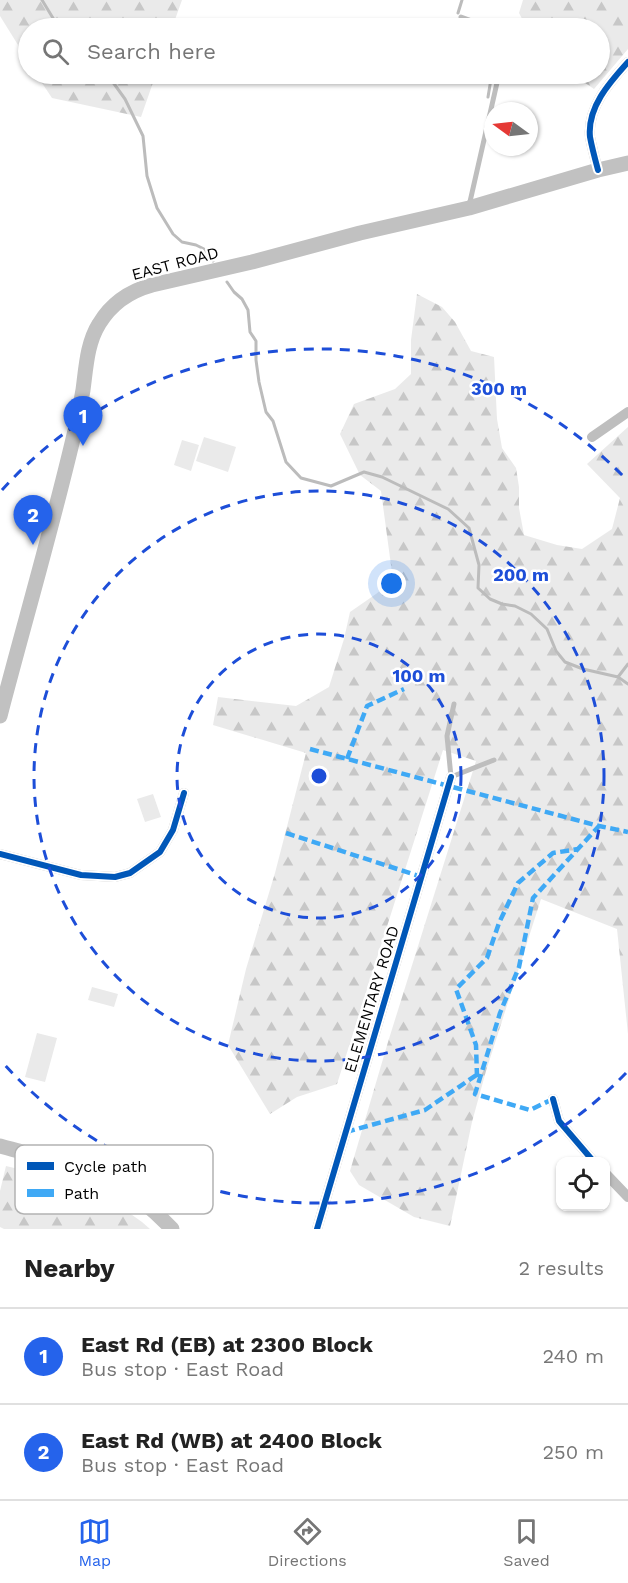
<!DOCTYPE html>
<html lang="en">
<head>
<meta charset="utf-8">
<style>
  body { margin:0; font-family:"Work Sans",sans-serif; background:#f2f2f2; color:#222 }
  .controls { position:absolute; right:18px; bottom:18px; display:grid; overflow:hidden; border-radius:12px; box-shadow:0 2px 4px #0004 }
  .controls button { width:54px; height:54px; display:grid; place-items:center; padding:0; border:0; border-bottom:2px solid #e0e0e0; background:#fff; color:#222; font:30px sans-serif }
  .compass { position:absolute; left:484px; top:102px; width:54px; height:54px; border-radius:50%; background:#fff; box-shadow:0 2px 4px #0004; rotate:285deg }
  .you { position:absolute; left:392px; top:584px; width:21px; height:21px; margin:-15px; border:4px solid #fff; border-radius:50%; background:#1a73e8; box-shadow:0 0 0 9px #1a73e833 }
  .badge { display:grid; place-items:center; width:39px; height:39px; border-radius:50%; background:#2563eb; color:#fff; font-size:20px; font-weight:700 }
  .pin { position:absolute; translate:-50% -50px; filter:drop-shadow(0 2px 3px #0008) }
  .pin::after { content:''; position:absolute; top:32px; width:21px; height:18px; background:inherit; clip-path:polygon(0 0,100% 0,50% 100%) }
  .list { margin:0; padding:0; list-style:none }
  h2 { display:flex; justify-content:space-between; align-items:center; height:78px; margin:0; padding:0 24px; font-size:26px }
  h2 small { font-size:20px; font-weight:400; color:#767676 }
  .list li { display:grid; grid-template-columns:39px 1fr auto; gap:18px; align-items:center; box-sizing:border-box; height:96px; padding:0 24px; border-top:2px solid #e0e0e0 }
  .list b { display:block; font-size:22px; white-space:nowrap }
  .list p { margin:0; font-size:20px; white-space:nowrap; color:#767676 }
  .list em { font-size:20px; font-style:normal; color:#767676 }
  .icon { flex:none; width:33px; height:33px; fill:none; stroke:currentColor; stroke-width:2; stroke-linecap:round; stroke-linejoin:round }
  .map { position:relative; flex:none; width:628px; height:1229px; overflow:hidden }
  .search { position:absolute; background:#fff; box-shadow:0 2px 4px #0004; left:18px; right:18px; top:18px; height:66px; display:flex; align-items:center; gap:15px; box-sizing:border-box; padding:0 21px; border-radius:33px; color:#767676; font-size:22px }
  .sheet { height:270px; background:#fff }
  nav { display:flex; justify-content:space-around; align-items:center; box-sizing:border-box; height:84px; border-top:2px solid #e0e0e0; background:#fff; font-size:16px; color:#767676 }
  nav a { display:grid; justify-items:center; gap:3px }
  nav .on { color:#2563eb }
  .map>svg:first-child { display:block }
</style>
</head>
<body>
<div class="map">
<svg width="628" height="1229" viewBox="0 0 628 1229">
  <defs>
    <pattern id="forest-firs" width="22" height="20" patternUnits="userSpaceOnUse" patternTransform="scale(1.5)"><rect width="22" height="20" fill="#eaeaea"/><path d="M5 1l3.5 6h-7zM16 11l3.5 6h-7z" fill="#c7c7c7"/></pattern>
  </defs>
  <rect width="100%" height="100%" fill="#fff"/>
  <path fill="#eaeaea" d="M 204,437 L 236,447 L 228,472 L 196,461 Z
    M 182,440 L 199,445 L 191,471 L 174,465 Z
    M 153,794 L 161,817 L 145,822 L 137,799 Z
    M 92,987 L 118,994 L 114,1007 L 88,1000 Z
    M 37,1033 L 57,1038 L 45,1082 L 25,1077 Z"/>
  <path fill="url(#forest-firs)" d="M 0,0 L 182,0 L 172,28 L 28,28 L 28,61 L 0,16 Z
    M 523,0 L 628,0 L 628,49 L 594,89 L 572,74 L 600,74 L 600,28 L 527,28 L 519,13 Z
    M 36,74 L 156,74 L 141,117 L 52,98 Z
    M 417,294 L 442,307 L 455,322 L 471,351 L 494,357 L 497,419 L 502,448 L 516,468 L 519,487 L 519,508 L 524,535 L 557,545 L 582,549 L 612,529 L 620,498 L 587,464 L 628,427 L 628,1034 L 617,929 L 541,899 L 486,1071 L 472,1122 L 450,1226 L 414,1217 L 359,1185 L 350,1171 L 388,1042 L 476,761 L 443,750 L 337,1084 L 297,1097 L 270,1114 L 228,1045 L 246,969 L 275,873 L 306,753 L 213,725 L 218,697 L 296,706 L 329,687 L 344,639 L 350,612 L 376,594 L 393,580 L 381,491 L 360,475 L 340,434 L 354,404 L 395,389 L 411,374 L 411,340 Z
    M 6,1166 L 56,1178 L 104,1195 L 142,1222 L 150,1229 L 4,1229 L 0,1227 L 0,1191 Z"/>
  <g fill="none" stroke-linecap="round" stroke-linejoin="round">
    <path stroke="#bcbcbc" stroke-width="3" d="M 42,0 L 59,28
      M 458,13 L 462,0
      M 458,25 L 458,28
      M 107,74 L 125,99 L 143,136 L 147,176 L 157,208 L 173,234 L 182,242 L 196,245 L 204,249 L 213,261
      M 487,74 L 491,79 L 488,97
      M 227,282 L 234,292 L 242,299 L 248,310 L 250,332 L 256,341 L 256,360 L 259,382 L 266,412 L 273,421 L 286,462 L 301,478 L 331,486 L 364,472 L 382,477 L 448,509 L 469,528 L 479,565 L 478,588 L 490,599 L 502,604 L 515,606 L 531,614 L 547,629 L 556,651 L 565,662 L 583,669 L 618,677 L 628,684
      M 618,677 L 628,664"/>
    <path stroke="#bebebe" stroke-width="5" d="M 461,17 L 491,28
      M 469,206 L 499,74
      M 454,704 L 447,736 L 451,777 L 494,760"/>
    <path stroke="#bebebe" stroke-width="10" d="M 598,170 C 595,159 592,148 590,137 C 587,107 610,82 628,62
      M 592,437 L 628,412
      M 0,854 L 81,875 L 115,877 L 130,873 L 160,852 L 173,830 L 184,793
      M 553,1099 L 559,1121 L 594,1162
      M 606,1174 L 628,1197
      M 317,1229 L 451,777"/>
    <path stroke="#c1c1c1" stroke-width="15" d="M 0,716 C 24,624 51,532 73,439 C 77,423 80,406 83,390 C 86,368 87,343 99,324 C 111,304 130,291 152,285 L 252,262 L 360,233 L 469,208 L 598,170 L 628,163
      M 0,1146 C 39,1157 82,1165 119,1185 C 139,1197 156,1212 172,1229"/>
    <path stroke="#3fa9f5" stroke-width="4.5" stroke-dasharray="9 4.5" stroke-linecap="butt" d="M 310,749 L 599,826 L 628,832
      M 347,759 L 367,706 L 404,689
      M 286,833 L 422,877
      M 477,1077 L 476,1045 L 456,989 L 487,958 L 499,923 L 518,883 L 553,853 L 578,849
      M 553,1099 L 530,1110 L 475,1094 L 500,1013 L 519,967 L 533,898 L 599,826
      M 346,1132 L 425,1110 L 478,1074"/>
    <g stroke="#fff" stroke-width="10">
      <path id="cycleway" d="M 598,170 C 595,159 592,148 590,137 C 587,107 610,82 628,62
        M 0,854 L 81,875 L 115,877 L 130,873 L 160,852 L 173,830 L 184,793
        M 553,1099 L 559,1121 L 594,1162
        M 317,1229 L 451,777"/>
    </g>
    <use href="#cycleway" stroke="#0057b8" stroke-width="6"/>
  </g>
  <g fill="none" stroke="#1d4ed8" stroke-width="3" stroke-dasharray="10 8">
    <circle cx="319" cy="776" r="142"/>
    <circle cx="319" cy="776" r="285"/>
    <path d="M626 1073A427 427 0 0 1 2 1062M2 490A427 427 0 0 1 626 479"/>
  </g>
  <g text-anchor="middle" stroke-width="5" stroke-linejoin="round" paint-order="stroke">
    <g font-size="16" fill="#000" stroke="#fff">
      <text transform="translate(175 263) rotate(-15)" y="6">EAST ROAD</text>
      <text transform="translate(371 999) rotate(-73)" y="6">ELEMENTARY ROAD</text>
    </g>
  </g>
  <rect x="15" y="1145" width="198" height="69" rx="9" fill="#fff" stroke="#b2b2b2" stroke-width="1.5"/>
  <rect x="27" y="1162" width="27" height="8" fill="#0057b8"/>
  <rect x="27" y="1189" width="27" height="8" fill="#3fa9f5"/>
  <g font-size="16" fill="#000">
    <text x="64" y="1172">Cycle path</text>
    <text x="64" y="1199">Path</text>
  </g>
  <circle cx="319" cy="776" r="9" fill="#1d4ed8" stroke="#fff" stroke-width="3"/>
  <g font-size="18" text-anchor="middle" font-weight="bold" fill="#1d4ed8" stroke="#fff" stroke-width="5" stroke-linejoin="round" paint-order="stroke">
    <text x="499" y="395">300 m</text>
    <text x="521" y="581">200 m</text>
    <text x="419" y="682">100 m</text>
  </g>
</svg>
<div class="controls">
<button><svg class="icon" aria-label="locate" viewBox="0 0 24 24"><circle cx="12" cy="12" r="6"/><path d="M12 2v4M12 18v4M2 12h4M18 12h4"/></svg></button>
</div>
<svg class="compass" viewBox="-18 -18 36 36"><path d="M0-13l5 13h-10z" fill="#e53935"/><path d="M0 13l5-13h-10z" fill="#767676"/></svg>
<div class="you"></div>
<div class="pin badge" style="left:83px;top:446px">1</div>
<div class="pin badge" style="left:33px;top:545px">2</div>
<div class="search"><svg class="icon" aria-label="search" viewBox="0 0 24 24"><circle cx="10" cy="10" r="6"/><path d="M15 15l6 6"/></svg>Search here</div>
</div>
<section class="sheet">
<h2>Nearby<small>2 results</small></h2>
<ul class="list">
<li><span class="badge">1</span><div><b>East Rd (EB) at 2300 Block</b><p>Bus stop · East Road</p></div><em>240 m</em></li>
<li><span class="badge">2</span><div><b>East Rd (WB) at 2400 Block</b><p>Bus stop · East Road</p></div><em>250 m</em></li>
</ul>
</section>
<nav>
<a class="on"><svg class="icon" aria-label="map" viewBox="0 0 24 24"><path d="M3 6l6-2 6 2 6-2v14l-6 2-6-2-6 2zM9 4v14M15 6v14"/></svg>Map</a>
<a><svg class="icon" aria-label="directions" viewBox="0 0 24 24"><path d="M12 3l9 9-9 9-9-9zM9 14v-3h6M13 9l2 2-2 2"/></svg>Directions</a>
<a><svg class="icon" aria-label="saved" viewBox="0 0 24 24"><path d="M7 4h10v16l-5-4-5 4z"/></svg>Saved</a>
</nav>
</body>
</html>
